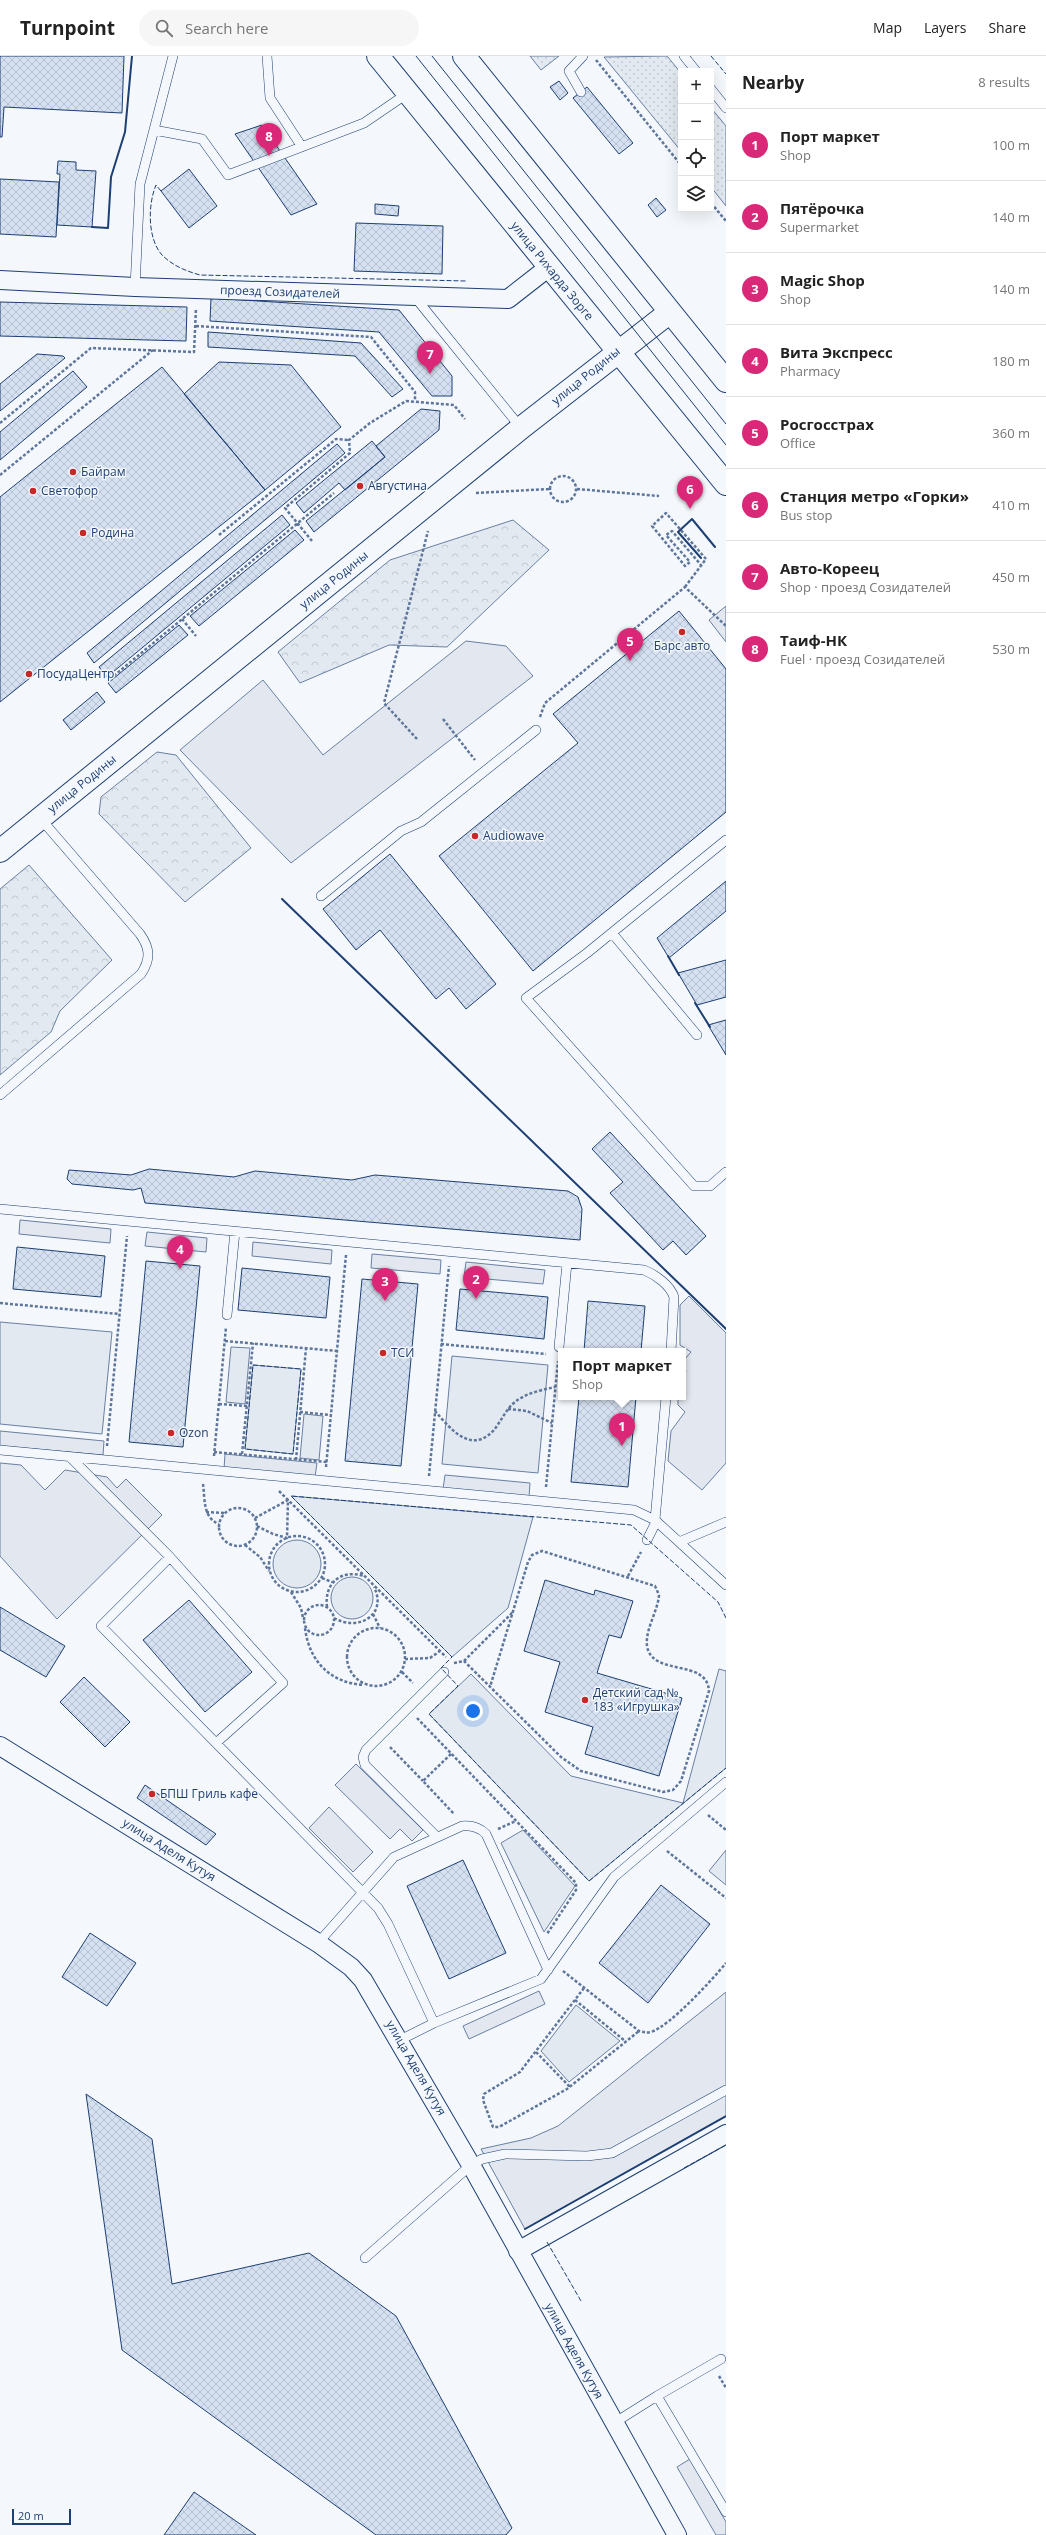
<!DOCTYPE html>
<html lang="en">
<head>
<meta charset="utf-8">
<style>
  body { margin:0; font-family:"Open Sans",sans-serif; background:#f6f6f6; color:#222 }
  .controls { position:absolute; right:12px; top:12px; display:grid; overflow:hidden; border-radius:0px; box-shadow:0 4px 16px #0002 }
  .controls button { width:36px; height:36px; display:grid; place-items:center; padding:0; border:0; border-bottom:1px solid #e0e0e0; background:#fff; color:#222; font:20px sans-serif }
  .scale { position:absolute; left:12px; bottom:10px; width:59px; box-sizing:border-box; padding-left:4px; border:2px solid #1d3f73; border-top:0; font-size:11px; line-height:14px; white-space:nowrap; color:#1d3f73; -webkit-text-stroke:3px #f4f7fb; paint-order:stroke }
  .you { position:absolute; left:473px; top:1655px; width:14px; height:14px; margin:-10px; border:3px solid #fff; border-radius:50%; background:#1a73e8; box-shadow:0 0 0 6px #1a73e833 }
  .badge { display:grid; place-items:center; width:26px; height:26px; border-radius:50%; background:#db2777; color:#fff; font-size:13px; font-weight:700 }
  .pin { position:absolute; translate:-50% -33px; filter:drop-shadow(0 1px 2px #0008) }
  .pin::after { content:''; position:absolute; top:21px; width:14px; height:12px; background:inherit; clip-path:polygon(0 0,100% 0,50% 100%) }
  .popup { position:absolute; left:558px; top:1292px; width:128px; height:52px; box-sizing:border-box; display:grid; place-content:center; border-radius:0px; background:#fff; filter:drop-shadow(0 1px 3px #0005); font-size:13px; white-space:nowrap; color:#767676 }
  .popup b { font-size:15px; color:#222 }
  .popup::after { content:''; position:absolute; left:50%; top:100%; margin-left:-8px; border:8px solid transparent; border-top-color:#fff }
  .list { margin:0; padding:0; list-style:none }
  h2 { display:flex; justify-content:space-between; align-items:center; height:52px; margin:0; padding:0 16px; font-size:17px }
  h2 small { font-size:13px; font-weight:400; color:#767676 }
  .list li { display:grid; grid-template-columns:26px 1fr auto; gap:12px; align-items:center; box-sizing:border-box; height:72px; padding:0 16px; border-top:1px solid #e0e0e0 }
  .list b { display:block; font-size:15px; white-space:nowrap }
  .list p { margin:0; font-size:13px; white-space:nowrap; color:#767676 }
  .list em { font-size:13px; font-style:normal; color:#767676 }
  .icon { flex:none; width:22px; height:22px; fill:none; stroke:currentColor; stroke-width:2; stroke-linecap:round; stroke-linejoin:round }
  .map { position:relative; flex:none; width:726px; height:2479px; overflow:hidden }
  header { display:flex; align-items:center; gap:24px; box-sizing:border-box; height:56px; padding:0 20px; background:#fff; border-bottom:1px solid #e0e0e0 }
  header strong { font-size:19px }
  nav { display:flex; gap:22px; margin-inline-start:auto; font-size:14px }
  .search { width:280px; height:36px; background:#f6f6f6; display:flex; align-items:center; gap:10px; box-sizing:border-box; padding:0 14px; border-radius:22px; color:#767676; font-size:15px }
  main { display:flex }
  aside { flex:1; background:#fff }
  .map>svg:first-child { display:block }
</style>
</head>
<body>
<header>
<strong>Turnpoint</strong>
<div class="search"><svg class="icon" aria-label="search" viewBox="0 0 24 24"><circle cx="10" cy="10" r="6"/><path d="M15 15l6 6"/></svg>Search here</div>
<nav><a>Map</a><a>Layers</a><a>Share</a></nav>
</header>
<main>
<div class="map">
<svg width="726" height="2479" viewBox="0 0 726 2479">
  <defs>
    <pattern id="grass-dots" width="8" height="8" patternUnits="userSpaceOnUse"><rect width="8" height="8" fill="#e3e9f0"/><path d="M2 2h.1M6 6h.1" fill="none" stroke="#c2c9d1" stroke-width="1.8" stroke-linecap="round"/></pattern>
    <pattern id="forest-crowns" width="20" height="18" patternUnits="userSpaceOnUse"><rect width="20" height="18" fill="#e3e9f0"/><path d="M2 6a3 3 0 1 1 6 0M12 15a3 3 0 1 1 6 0" fill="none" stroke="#c2c9d1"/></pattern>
    <pattern id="building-cross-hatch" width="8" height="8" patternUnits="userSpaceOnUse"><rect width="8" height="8" fill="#d5e0f0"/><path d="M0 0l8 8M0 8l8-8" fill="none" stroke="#b6c1d1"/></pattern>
  </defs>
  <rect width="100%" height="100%" fill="#f4f7fb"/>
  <path fill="url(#grass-dots)" stroke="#687fa3" d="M 530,0 L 559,0 L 541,14 Z
    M 667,0 L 681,17 L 681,95 L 604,1 Z
    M 711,52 L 726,70 L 726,150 L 711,131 Z"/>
  <path fill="url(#forest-crowns)" stroke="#687fa3" d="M 513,464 L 549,494 L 447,591 L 389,589 L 300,627 L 278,596 L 390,504 Z
    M 157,696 L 176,699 L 251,792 L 185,846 L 99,758 L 101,741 Z
    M 29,809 L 112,904 L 60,955 L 51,976 L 0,1019 L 0,833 Z"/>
  <path fill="#e3e9f0" stroke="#687fa3" d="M 0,1266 L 112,1276 L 102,1378 L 0,1368 Z
    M 231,1291 L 250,1292 L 245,1348 L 226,1346 Z
    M 452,1300 L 548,1309 L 538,1417 L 442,1408 Z
    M 253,1309 L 301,1313 L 293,1398 L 245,1393 Z
    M 304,1358 L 323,1360 L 319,1404 L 300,1402 Z
    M 291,1440 L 533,1461 L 508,1552 L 452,1601 Z
    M273 1508a24 24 0 1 1 48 0a24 24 0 1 1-48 0Z
    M331 1542a21 21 0 1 1 42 0a21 21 0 1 1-42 0Z
    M 719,1613 L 726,1615 L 726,1712 L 589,1825 L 429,1658 L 471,1618 L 571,1720 L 683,1747 Z
    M 523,1774 L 575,1830 L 544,1876 L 501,1787 Z
    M 726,1794 L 726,1829 L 709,1815 Z
    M 576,1949 L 620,1985 L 569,2026 L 541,1995 Z"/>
  <path fill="#e3e8f0" stroke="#687fa3" d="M 726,550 L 726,586 L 709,564 Z
    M 466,585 L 506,590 L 533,620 L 291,807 L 180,694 L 263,624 L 323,699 Z
    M 20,1164 L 111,1173 L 110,1187 L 19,1178 Z
    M 147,1176 L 207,1182 L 206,1196 L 145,1190 Z
    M 253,1186 L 332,1194 L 331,1208 L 252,1200 Z
    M 372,1198 L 441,1204 L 440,1218 L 371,1212 Z
    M 466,1206 L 545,1214 L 543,1228 L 464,1221 Z
    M 689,1240 L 726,1277 L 726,1407 L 702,1434 L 668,1405 L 671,1375 L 685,1356 L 678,1349 L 678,1341 L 683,1341 L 683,1320 L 686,1315 L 683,1311 L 683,1305 L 691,1296 L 680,1289 L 680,1249 Z
    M 0,1375 L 104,1385 L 103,1399 L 0,1390 Z
    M 225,1398 L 317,1407 L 315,1421 L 224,1413 Z
    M 0,1407 L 21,1409 L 45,1434 L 65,1414 L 107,1421 L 117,1432 L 126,1423 L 162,1459 L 57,1563 L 0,1500 Z
    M 445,1419 L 530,1427 L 529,1441 L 443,1433 Z
    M 356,1708 L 423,1774 L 412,1785 L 400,1773 L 390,1783 L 335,1729 Z
    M 329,1751 L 373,1796 L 353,1816 L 309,1772 Z
    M 539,1935 L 545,1948 L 469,1983 L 463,1970 Z
    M 726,1936 L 726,2060 L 525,2173 L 481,2093 L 531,2082 L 558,2070 Z
    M 690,2403 L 726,2466 L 726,2479 L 716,2479 L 677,2411 Z"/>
  <path fill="url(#building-cross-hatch)" stroke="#1d3f73" d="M 0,0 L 124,0 L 122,57 L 4,51 L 2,81 L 0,81 Z
    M 559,25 L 568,37 L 560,44 L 550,31 Z
    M 587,31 L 633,87 L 619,98 L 573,42 Z
    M 262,69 L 317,148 L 291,159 L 235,78 Z
    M 58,105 L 76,106 L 76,114 L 96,115 L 92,171 L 57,169 L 60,118 L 57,118 Z
    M 189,113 L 217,150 L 189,172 L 161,135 Z
    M 0,123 L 59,126 L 56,181 L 0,178 Z
    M 656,142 L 666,154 L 657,161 L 648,149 Z
    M 375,148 L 399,150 L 398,160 L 375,158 Z
    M 356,167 L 443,170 L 442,218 L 354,215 Z
    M 211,242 L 399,254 L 452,320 L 452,340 L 432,340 L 379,276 L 210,265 Z
    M 0,246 L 187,251 L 186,285 L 0,280 Z
    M 208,276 L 361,287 L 403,333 L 392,341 L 355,300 L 208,291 Z
    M 37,298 L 63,300 L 65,302 L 0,355 L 0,328 Z
    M 219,306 L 291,309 L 341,371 L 265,434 L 184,338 Z
    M 162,311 L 265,434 L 0,646 L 0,441 Z
    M 73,315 L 87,331 L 0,404 L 0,376 Z
    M 421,353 L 440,355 L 439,374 L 314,476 L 306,465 L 385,401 L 376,390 Z
    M 372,385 L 385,401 L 345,434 L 339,427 L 304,457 L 296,447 Z
    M 337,388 L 345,397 L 94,607 L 87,597 Z
    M 282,459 L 290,469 L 107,621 L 99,611 Z
    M 295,474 L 304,484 L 199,570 L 190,560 Z
    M 679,555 L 726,613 L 726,756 L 533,915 L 439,800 L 578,687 L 553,658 Z
    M 179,569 L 188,579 L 116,637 L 108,627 Z
    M 97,636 L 105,646 L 71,674 L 63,664 Z
    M 390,798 L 496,928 L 466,953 L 449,932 L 436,943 L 380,874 L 356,894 L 323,853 Z
    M 726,825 L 726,855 L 669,902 L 657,882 Z
    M 726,904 L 726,941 L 697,949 L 678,917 Z
    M 726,964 L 726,999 L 708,969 Z
    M 610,1076 L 706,1180 L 686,1199 L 673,1185 L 663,1194 L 610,1137 L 623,1126 L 592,1093 Z
    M 149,1113 L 234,1121 L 255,1115 L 352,1124 L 375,1119 L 568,1135 L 578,1141 L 582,1153 L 580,1184 L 145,1147 L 141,1132 L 133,1134 L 72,1128 L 67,1123 L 69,1114 L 131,1119 Z
    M 17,1191 L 105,1200 L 101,1241 L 13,1233 Z
    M 146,1205 L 200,1210 L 183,1391 L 129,1386 Z
    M 242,1212 L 330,1221 L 326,1262 L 238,1254 Z
    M 362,1223 L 418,1228 L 401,1410 L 345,1405 Z
    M 460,1233 L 548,1241 L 544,1283 L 456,1274 Z
    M 588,1245 L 645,1250 L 641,1295 L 584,1295 Z
    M 579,1341 L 636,1341 L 628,1431 L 571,1426 Z
    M 545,1524 L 594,1539 L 595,1534 L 633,1545 L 621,1582 L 609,1579 L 597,1617 L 682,1642 L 659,1720 L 585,1698 L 593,1671 L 545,1656 L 560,1606 L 524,1595 Z
    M 189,1544 L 252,1616 L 205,1656 L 143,1584 Z
    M 0,1551 L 65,1590 L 46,1621 L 0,1594 Z
    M 84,1621 L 130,1666 L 105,1691 L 60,1646 Z
    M 145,1729 L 216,1778 L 206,1789 L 137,1742 Z
    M 463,1804 L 506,1897 L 449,1923 L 407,1830 Z
    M 661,1829 L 710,1868 L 648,1947 L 599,1907 Z
    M 90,1877 L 136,1907 L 107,1950 L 62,1921 Z
    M 86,2038 L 152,2083 L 172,2228 L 309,2197 L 396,2260 L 512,2472 L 506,2479 L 376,2479 L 122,2294 Z
    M 194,2436 L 256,2479 L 164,2479 Z"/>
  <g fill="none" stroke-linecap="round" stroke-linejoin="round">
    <g stroke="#1d3f73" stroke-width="10">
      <path id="lane" d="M 267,0 L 270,42 L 302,91
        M 684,0 L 696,15
        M 711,33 L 726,52
        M 581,36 L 569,15 L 583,0
        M 154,74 L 202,83 L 228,119 L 364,67 L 408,37
        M 135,231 L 140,128 L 173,0
        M 414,240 L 521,372
        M 726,784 L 587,897 L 526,942 L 694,1130 L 710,1130 L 726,1116
        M 321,840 L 401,775 L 421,766 L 536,674
        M 612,877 L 697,979
        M 0,1039 L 141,918 C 151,903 150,892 140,878 L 40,762
        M 0,1153 L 644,1214 C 656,1219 670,1229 674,1241 L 671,1295
        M 227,1259 L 235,1175
        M 559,1291 L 567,1207
        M 0,1394 L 634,1454 L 655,1464 L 726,1529
        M 70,1401 L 170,1501 L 283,1627 L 216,1687
        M 655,1464 L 666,1341
        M 647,1484 L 656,1466
        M 679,1486 L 726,1466
        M 170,1501 L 101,1570 L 378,1852 L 388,1868 L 434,1967
        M 437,1781 L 365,1709 L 363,1701 L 366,1694 L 444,1616
        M 318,1887 L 394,1801 L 462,1770 C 472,1769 479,1771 486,1778 L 548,1914
        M 400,1984 L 434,1967 L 541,1923 L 614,1821 L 726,1726
        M 365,2202 L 471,2109 L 482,2103 L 505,2098 L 587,2100 L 612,2097 L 726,2034
        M 721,2303 L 657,2340 L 726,2456
        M 614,2367 L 657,2340"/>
    </g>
    <g stroke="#1d3f73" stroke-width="20">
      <path id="street" d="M 0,224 L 135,231 L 508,243 L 549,211
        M 0,1690 L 318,1887 L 351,1911 L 363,1924 L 471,2109 L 677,2479
        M 518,2195 L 726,2078"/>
    </g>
    <g stroke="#1d3f73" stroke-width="24">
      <path id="secondary" d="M 378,0 L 726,428
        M 464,0 L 726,325
        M 0,795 L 521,372 L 670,256"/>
    </g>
    <path stroke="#5e769c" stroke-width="2.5" stroke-dasharray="3 2" stroke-linecap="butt" d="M 596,4 L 681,109
      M 711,147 L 726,165
      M 196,270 L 371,281 L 415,336 L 415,345
      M 0,367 L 91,292 L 194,296 L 196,252
      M 0,419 L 153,294
      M550 433a13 13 0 1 1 26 0a13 13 0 1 1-26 0Z
      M 577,433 L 659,440
      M 476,437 L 549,433
      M 219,479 L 336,383 L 349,384
      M 312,485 L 285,452 L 350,397 L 349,384 L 370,367 L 406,345 L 454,349 L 465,363
      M 685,531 L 706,503 L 666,457 L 652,470 L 685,510 L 690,506 L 666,479 L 672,475 L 701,509
      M 182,563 L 196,580
      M 110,623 L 334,437
      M 540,661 L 545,647 L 685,531 L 726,570
      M 443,663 L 475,704
      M 417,683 L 384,647 L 428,475
      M 0,1247 L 119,1258
      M 225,1285 L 337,1295
      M 441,1288 L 546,1298
      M 219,1348 L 247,1350
      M 508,1353 L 527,1355 L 552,1367
      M 435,1355 C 449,1371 470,1399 493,1375 C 501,1366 505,1354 515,1346 C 526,1337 542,1334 555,1331
      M 300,1356 L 331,1359
      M 107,1390 L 127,1180
      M 214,1396 L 327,1406
      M 242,1398 L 253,1287
      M 214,1400 L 226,1271
      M 296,1404 L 306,1292
      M 326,1411 L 346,1199
      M 429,1420 L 449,1210
      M 203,1428 C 205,1444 203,1462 219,1468
      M 546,1431 L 558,1305
      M 279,1435 L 446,1601
      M219 1471a19 19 0 1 1 38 0a19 19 0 1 1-38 0Z
      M 206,1456 L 225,1457
      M 255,1462 L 288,1444 L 287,1482 L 273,1478 L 257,1470
      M269 1508a28 28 0 1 1 56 0a28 28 0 1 1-56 0Z
      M 245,1489 L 260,1501 L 269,1515
      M 628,1520 L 641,1496
      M 322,1522 L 332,1526
      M 291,1536 L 301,1552 L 303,1562
      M304 1564a15 15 0 1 1 30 0a15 15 0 1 1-30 0Z
      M 327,1551 C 324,1527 341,1513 364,1520
      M 373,1558 L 380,1572
      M 334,1562 C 358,1576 388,1559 374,1531
      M347 1601a29 29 0 1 1 58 0a29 29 0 1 1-58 0Z
      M 305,1572 C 309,1605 330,1627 364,1629
      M 405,1603 L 430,1602 L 440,1595
      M 464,1605 L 512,1557
      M 454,1607 L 464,1605 L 561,1701 L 581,1715 L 663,1736 L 673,1734 L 681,1725 L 709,1635 C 707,1602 652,1621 647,1590 C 645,1573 658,1555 659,1539 L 655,1530 L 542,1495 L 532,1499 L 528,1506 L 490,1631
      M 402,1616 L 413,1627
      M 417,1662 L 576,1827 L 576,1834 L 547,1878
      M 390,1691 L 423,1725
      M 451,1698 L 423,1725 L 454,1758
      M 708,1759 L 726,1774
      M 498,1773 L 516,1765
      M 667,1795 L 726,1842
      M 563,1915 L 639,1975 C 643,1976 646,1977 651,1976 C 670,1970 712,1924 726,1907
      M 584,1932 L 520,2016 L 484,2038 L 483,2044 L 493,2071 L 499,2071 L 567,2033 L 639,1975
      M 575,1944 L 625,1985
      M 536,1996 L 570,2031
      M 719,2320 L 726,2332"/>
    <use href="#lane" stroke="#f4f7fb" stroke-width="9"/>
    <use href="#street" stroke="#f4f7fb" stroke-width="18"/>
    <use href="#secondary" stroke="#f4f7fb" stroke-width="22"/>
    <path stroke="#1d3f73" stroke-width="1" d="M 416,0 L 726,389
      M 432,0 L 726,368"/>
    <path stroke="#1d3f73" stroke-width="1" stroke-dasharray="5 2" stroke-linecap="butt" d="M 711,0 L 726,18
      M 161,135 L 156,129 C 148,148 147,182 162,199 C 173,210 186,215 200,219 L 466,225
      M 253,1309 L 301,1313 L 293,1398 L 245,1393 Z
      M 726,1562 L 718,1546 L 631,1469 L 291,1440 L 452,1601 L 441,1612 L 458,1630 L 429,1658 L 589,1825 L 726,1712
      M 684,2112 L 726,2089
      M 547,2186 L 581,2245"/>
    <path stroke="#1d3f73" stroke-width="2" d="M 92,171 L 108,172 L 111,121 L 125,76 L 132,0
      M 701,502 L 678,476 L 692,463 L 715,491
      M 282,843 L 726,1273
      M 668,900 L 679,919
      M 695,947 L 710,971
      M 525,2173 L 726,2060"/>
  </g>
  <g fill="#c62828" stroke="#f4f7fb" stroke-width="1.5">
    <circle cx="73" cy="416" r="4"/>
    <circle cx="360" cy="430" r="4"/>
    <circle cx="33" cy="435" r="4"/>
    <circle cx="83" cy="477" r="4"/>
    <circle cx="682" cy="576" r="4"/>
    <circle cx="29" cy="618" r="4"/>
    <circle cx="475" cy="780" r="4"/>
    <circle cx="383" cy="1297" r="4"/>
    <circle cx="171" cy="1377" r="4"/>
    <circle cx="585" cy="1644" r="4"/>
    <circle cx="152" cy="1738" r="4"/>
  </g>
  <g text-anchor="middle" stroke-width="3" stroke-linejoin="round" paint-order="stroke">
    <g font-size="12" fill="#1d3f73" stroke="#f4f7fb">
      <text transform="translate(552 215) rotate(51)" y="4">улица Рихарда Зорге</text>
      <text transform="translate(280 236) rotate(2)" y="4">проезд Созидателей</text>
      <text transform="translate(586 320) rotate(-39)" y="4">улица Родины</text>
      <text transform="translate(334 524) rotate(-39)" y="4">улица Родины</text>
      <text transform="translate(82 728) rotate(-39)" y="4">улица Родины</text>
      <text transform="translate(169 1794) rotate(32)" y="4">улица Аделя Кутуя</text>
      <text transform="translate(416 2012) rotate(60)" y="4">улица Аделя Кутуя</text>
      <text transform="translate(574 2295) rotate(61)" y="4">улица Аделя Кутуя</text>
    </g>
    <g font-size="12" fill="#1d3f73" stroke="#f4f7fb" text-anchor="start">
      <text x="81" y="420">Байрам</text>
      <text x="368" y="434">Августина</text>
      <text x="41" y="439">Светофор</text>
      <text x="91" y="481">Родина</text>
      <text x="682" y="594" text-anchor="middle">Барс авто</text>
      <text x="37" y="622">ПосудаЦентр</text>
      <text x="483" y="784">Audiowave</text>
      <text x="391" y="1301">ТСИ</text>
      <text x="179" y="1381">Ozon</text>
      <text x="593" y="1641">Детский сад №<tspan x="593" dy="14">183 «Игрушка»</tspan></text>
      <text x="160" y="1742">БПШ Гриль кафе</text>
    </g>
  </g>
</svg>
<div class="controls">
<button>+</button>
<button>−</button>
<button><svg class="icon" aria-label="locate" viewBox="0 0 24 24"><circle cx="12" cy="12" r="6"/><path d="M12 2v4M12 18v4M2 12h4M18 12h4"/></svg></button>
<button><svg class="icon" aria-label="layers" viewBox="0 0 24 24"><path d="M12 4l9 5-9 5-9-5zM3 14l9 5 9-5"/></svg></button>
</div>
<div class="scale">20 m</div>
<div class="you"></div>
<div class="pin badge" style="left:622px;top:1390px">1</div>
<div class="popup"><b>Порт маркет</b>Shop</div>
<div class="pin badge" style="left:476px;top:1243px">2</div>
<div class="pin badge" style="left:385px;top:1245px">3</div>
<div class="pin badge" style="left:180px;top:1213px">4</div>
<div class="pin badge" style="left:630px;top:605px">5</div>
<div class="pin badge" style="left:690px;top:453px">6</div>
<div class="pin badge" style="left:430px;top:318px">7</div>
<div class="pin badge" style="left:269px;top:100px">8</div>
</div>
<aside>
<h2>Nearby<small>8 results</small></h2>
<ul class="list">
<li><span class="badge">1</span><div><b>Порт маркет</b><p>Shop</p></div><em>100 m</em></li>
<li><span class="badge">2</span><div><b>Пятёрочка</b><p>Supermarket</p></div><em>140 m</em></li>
<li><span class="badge">3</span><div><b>Magic Shop</b><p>Shop</p></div><em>140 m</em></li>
<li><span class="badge">4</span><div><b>Вита Экспресс</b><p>Pharmacy</p></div><em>180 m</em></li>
<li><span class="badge">5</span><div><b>Росгосстрах</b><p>Office</p></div><em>360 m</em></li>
<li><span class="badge">6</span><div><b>Станция метро «Горки»</b><p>Bus stop</p></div><em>410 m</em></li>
<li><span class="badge">7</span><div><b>Авто-Кореец</b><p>Shop · проезд Созидателей</p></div><em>450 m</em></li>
<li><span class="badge">8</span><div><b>Таиф-НК</b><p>Fuel · проезд Созидателей</p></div><em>530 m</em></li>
</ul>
</aside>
</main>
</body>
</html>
